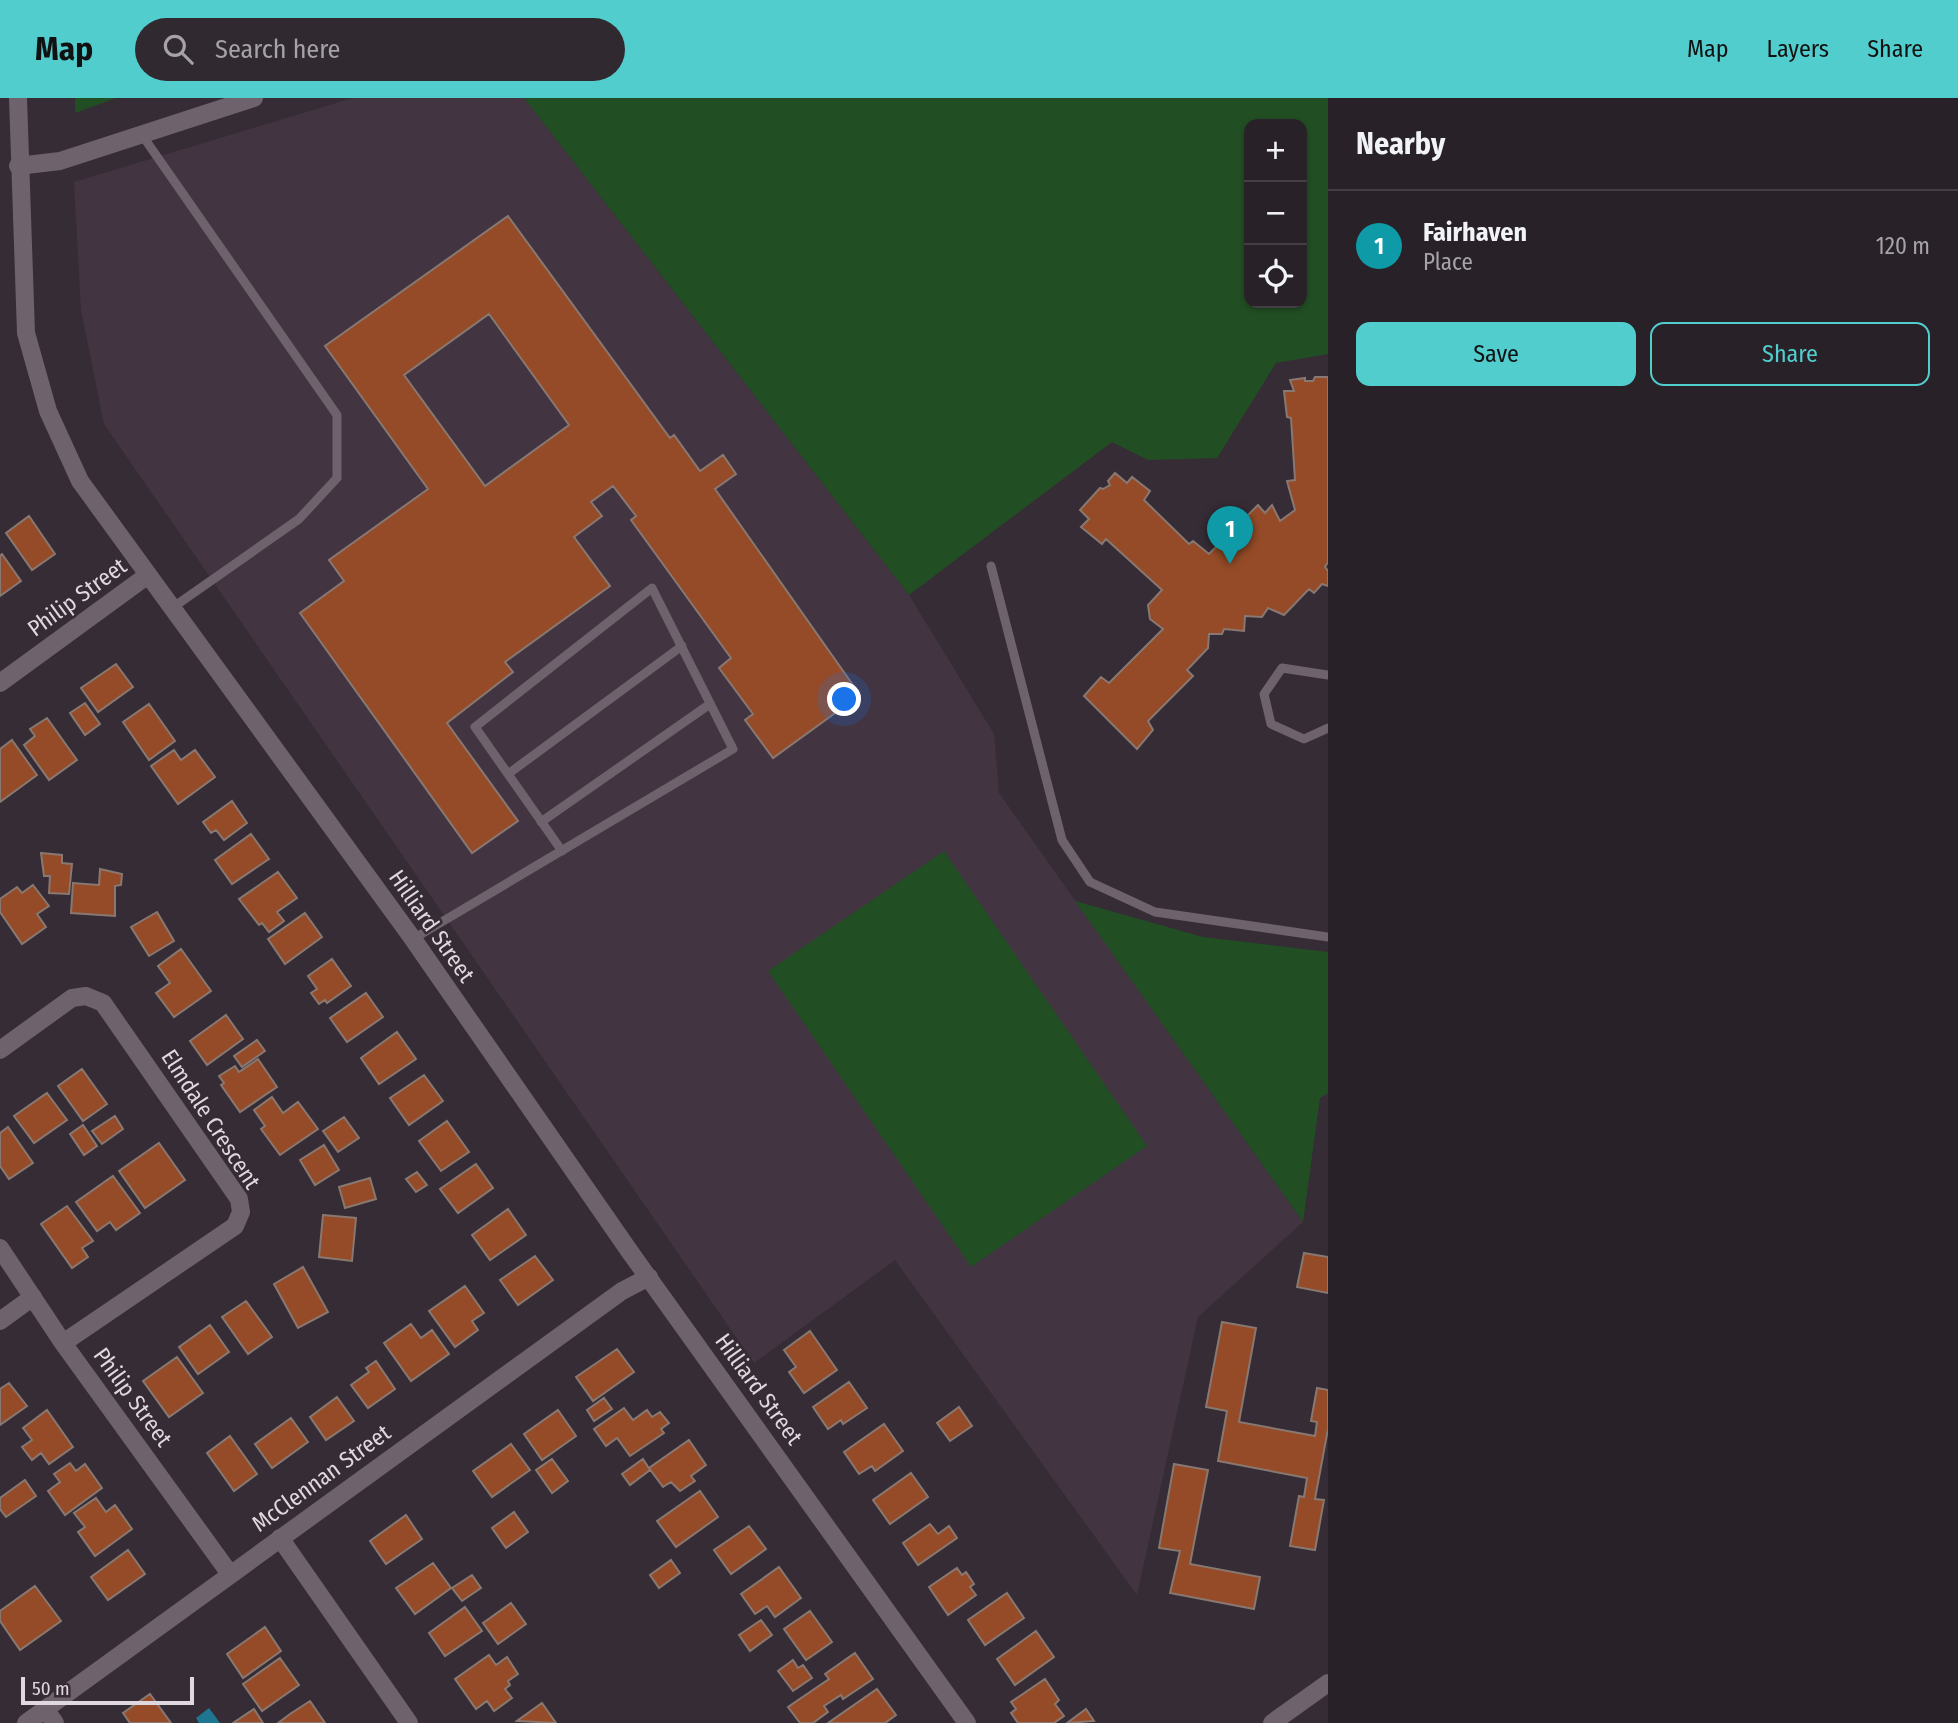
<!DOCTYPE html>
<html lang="en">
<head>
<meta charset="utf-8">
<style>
  body { margin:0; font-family:"Fira Sans Condensed",sans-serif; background:#302930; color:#f1f3f6 }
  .controls { position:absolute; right:21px; top:21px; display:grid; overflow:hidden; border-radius:14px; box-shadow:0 2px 5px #0004 }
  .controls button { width:63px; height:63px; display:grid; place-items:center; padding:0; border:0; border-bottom:2px solid #443e45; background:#282128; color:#f1f3f6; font:35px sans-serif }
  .scale { position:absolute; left:21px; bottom:18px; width:173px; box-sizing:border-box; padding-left:7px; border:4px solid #dfd8de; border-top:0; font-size:19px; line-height:24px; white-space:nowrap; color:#dfd8de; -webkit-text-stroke:5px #362c35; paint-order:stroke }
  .you { position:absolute; left:845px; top:602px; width:24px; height:24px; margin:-18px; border:5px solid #fff; border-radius:50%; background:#1a73e8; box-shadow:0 0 0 10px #1a73e833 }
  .badge { display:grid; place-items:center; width:46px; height:46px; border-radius:50%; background:#52cdce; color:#fff; font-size:23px; font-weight:700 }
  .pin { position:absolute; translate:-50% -58px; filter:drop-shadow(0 2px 4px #0008) }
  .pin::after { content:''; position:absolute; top:37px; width:24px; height:21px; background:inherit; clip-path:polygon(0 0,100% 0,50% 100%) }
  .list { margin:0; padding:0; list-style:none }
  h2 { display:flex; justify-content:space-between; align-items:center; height:91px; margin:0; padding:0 28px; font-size:30px }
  h2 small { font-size:23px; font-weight:400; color:#a5a3a8 }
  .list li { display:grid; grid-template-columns:46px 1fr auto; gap:21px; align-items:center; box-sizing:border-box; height:112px; padding:0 28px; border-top:2px solid #443e45 }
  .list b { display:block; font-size:26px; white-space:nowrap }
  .list p { margin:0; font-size:23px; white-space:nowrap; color:#a5a3a8 }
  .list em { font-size:23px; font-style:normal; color:#a5a3a8 }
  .actions { display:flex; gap:14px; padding:21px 28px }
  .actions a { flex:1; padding:16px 0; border:2px solid #52cdce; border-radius:14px; text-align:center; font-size:24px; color:#52cdce }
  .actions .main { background:#52cdce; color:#111 }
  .icon { flex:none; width:38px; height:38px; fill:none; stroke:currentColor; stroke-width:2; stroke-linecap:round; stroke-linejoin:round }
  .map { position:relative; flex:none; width:1328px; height:1625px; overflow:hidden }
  header { display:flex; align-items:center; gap:42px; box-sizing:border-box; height:98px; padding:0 35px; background:#52cdce; color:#111 }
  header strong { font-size:33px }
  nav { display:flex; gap:38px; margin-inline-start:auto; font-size:24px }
  .search { width:490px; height:63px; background:#302930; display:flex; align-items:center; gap:18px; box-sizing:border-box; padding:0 24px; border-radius:38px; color:#a5a3a8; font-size:26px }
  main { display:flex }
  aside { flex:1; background:#282128 }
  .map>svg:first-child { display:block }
</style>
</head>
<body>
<header>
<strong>Map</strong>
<div class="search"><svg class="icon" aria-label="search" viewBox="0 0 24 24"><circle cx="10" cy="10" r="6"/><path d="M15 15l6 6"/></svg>Search here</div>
<nav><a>Map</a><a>Layers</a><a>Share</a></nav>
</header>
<main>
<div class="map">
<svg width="1328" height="1625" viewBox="0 0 1328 1625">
  <rect width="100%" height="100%" fill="#362c35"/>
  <path fill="#433442" d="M 353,0 L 524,0 L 909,497 L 994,636 L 999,695 L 1303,1124 L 1198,1219 L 1137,1497 L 895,1162 L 754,1265 L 104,326 L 81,212 L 74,84 Z"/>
  <path fill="#224e24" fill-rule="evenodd" d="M 75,0 L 116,0 L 75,15 Z
    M 524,0 L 1328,0 L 1328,256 L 1276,265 L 1217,360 L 1148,362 L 1112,344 L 909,497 ZM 1249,26 L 1302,26 L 1302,205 L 1249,205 Z
    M 944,753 L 1147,1048 L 971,1169 L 768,873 Z
    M 1075,803 L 1203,839 L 1328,854 L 1328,995 L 1320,1000 L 1303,1124 Z"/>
  <path fill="#1e7690" d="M 209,1610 L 220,1625 L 199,1625 L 196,1620 Z"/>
  <path fill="#954b27" stroke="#887871" stroke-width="2" fill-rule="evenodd" d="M 508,118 L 670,340 L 674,337 L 700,373 L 723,357 L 736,376 L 715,391 L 860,597 L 773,660 L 745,622 L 753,616 L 719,570 L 731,560 L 631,422 L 636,418 L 613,388 L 591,404 L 602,418 L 574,439 L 610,488 L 505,564 L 513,574 L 447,625 L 518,723 L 472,755 L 300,515 L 344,483 L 329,462 L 428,391 L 325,248 ZM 489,216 L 569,327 L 485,388 L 404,277 Z
    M 1315,279 L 1328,279 L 1328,464 L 1325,469 L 1328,473 L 1328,488 L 1322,486 L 1314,495 L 1309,491 L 1284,517 L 1268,510 L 1262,519 L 1245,518 L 1244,533 L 1224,531 L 1222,536 L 1209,536 L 1208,550 L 1187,572 L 1193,578 L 1148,623 L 1153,632 L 1137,651 L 1084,598 L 1101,579 L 1109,585 L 1163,531 L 1150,521 L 1148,507 L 1162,492 L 1106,441 L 1102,446 L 1081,429 L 1089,421 L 1080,412 L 1100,390 L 1103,391 L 1110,387 L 1108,383 L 1115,375 L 1127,385 L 1132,379 L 1150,393 L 1144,402 L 1189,446 L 1193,443 L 1209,456 L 1258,407 L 1265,415 L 1272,407 L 1280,423 L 1295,412 L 1287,383 L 1295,382 L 1291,320 L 1287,319 L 1284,293 L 1294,293 L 1290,282 L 1305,280 L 1305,283 L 1313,283 Z
    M 29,418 L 55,456 L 32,472 L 6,435 Z
    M 2,456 L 21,483 L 0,498 L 0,458 Z
    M 116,566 L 133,589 L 98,614 L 81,590 Z
    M 85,605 L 100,626 L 85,637 L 70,615 Z
    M 149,606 L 175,643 L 149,662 L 123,624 Z
    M 47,620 L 77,662 L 49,682 L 24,647 L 35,638 L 30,631 Z
    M 12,642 L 37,677 L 0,704 L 0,651 Z
    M 174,652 L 181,662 L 195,652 L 215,679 L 178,706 L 151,668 Z
    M 232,703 L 247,725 L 224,742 L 216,732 L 211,735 L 203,724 Z
    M 251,736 L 269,761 L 232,786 L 215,762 Z
    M 41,755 L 62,757 L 62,765 L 72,766 L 69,796 L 49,795 L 50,778 L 44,778 Z
    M 100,771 L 122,776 L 121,787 L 115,788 L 115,818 L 71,815 L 73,785 L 99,787 Z
    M 278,774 L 297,800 L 277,814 L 284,823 L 269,834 L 262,825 L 259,827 L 239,801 Z
    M 33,787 L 49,808 L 37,816 L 46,829 L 22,846 L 0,814 L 0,801 L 17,789 L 22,795 Z
    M 157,814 L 174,843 L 149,858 L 131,829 Z
    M 305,815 L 322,839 L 285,866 L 268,841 Z
    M 181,851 L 211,893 L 174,919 L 156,895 L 170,885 L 158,868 Z
    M 332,861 L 351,888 L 327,905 L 325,902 L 319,906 L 311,895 L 317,891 L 308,878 Z
    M 366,895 L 383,919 L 347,944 L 330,920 Z
    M 226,917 L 243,941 L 207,967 L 190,943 Z
    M 397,934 L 416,961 L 379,986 L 361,960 Z
    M 257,942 L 265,953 L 242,969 L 234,958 Z
    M 258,961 L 277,989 L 240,1014 L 221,987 L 224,985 L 219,978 L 235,968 L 239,974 Z
    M 82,971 L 107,1006 L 83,1023 L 58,988 Z
    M 424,977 L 443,1003 L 409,1027 L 390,1000 Z
    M 47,995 L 67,1022 L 34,1045 L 14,1018 Z
    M 272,999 L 283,1015 L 298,1004 L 318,1031 L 280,1057 L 261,1031 L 265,1028 L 254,1012 Z
    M 115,1018 L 123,1031 L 102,1046 L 92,1033 Z
    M 344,1019 L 359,1040 L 338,1054 L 323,1033 Z
    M 447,1023 L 469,1054 L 441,1073 L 419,1043 Z
    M 83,1027 L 97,1048 L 84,1057 L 70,1036 Z
    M 8,1029 L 33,1065 L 9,1081 L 0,1068 L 0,1035 Z
    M 159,1045 L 185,1082 L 145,1110 L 119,1073 Z
    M 324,1047 L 339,1072 L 315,1087 L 300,1062 Z
    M 476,1066 L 493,1090 L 458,1115 L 440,1091 Z
    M 417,1074 L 427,1087 L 416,1094 L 406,1081 Z
    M 113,1078 L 140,1115 L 116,1132 L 110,1124 L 97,1133 L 76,1104 Z
    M 370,1080 L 376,1101 L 345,1110 L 339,1089 Z
    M 67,1108 L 93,1143 L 82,1150 L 88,1159 L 72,1170 L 41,1126 Z
    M 508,1111 L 526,1137 L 490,1162 L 472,1137 Z
    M 323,1117 L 356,1120 L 352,1163 L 319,1159 Z
    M 1304,1155 L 1328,1159 L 1328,1195 L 1297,1189 Z
    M 535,1158 L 553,1182 L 518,1207 L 500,1182 Z
    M 303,1169 L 328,1214 L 298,1230 L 274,1186 Z
    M 465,1188 L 484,1215 L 472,1223 L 478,1232 L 455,1249 L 429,1213 Z
    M 246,1203 L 272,1239 L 248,1256 L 222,1219 Z
    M 1222,1224 L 1256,1230 L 1239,1324 L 1315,1338 L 1317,1324 L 1311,1323 L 1317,1290 L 1328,1292 L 1328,1331 L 1315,1401 L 1324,1402 L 1315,1452 L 1290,1448 L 1299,1398 L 1304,1399 L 1307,1380 L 1218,1363 L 1227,1313 L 1206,1309 Z
    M 411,1226 L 421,1240 L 432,1232 L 449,1256 L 411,1283 L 384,1245 Z
    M 210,1227 L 229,1254 L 198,1276 L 179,1249 Z
    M 810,1233 L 837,1272 L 804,1295 L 789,1274 L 796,1269 L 784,1252 Z
    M 617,1251 L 634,1274 L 593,1303 L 576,1279 Z
    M 177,1259 L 203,1295 L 169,1319 L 143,1283 Z
    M 376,1263 L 395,1291 L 368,1310 L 351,1287 L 369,1274 L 366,1270 Z
    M 849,1284 L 867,1310 L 843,1326 L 841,1322 L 828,1331 L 813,1309 Z
    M 9,1285 L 27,1308 L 0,1327 L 0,1291 Z
    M 337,1299 L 354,1323 L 326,1342 L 310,1319 Z
    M 604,1300 L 612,1311 L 594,1323 L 587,1312 Z
    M 959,1309 L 972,1328 L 950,1343 L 937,1325 Z
    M 624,1310 L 633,1322 L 647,1312 L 652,1319 L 660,1314 L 669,1325 L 661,1331 L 664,1335 L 630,1358 L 617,1340 L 606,1348 L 594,1331 Z
    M 47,1312 L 73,1349 L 49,1366 L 41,1355 L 32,1362 L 22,1349 L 32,1342 L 23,1330 Z
    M 558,1312 L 576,1338 L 542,1362 L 524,1336 Z
    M 291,1320 L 308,1344 L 272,1370 L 255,1346 Z
    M 884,1326 L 903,1353 L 875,1373 L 872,1368 L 859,1376 L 844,1354 Z
    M 230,1338 L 257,1376 L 234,1393 L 207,1355 Z
    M 689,1342 L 706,1367 L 691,1378 L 695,1383 L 680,1393 L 671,1384 L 663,1389 L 649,1370 Z
    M 511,1346 L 530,1372 L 492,1399 L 473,1373 Z
    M 552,1361 L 568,1383 L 552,1395 L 536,1372 Z
    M 643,1361 L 650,1372 L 630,1387 L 622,1376 Z
    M 70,1365 L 76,1373 L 85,1366 L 102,1390 L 65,1417 L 48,1393 L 60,1384 L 54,1376 Z
    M 1174,1366 L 1208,1372 L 1190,1466 L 1260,1479 L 1254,1511 L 1170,1495 L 1180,1453 L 1159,1450 Z
    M 911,1375 L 928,1399 L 890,1426 L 873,1402 Z
    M 25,1382 L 36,1398 L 6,1419 L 0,1411 L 0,1400 Z
    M 700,1393 L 718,1419 L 676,1449 L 657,1423 Z
    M 96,1400 L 106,1414 L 115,1407 L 132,1431 L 95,1458 L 78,1434 L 85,1429 L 74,1415 Z
    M 514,1414 L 528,1434 L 506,1450 L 492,1430 Z
    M 406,1417 L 422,1441 L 386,1466 L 370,1443 Z
    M 930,1426 L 938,1436 L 949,1428 L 957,1440 L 918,1467 L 903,1445 Z
    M 749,1428 L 766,1451 L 731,1476 L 714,1452 Z
    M 128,1452 L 145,1476 L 108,1502 L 91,1479 Z
    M 671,1462 L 680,1475 L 659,1490 L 650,1477 Z
    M 433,1465 L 451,1490 L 415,1516 L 396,1490 Z
    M 779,1469 L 801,1500 L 775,1519 L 767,1508 L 755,1516 L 741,1496 Z
    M 957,1470 L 962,1477 L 966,1474 L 974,1486 L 970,1489 L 976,1497 L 948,1517 L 929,1489 Z
    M 472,1477 L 481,1490 L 462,1503 L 452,1490 Z
    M 35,1488 L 61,1523 L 20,1552 L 0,1523 L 0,1513 Z
    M 1007,1495 L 1024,1520 L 985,1547 L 968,1522 Z
    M 511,1505 L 526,1526 L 498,1546 L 483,1525 Z
    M 465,1509 L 482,1533 L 445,1558 L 429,1535 Z
    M 810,1513 L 832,1544 L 806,1562 L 784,1531 Z
    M 761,1522 L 772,1537 L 750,1553 L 739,1537 Z
    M 265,1529 L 281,1553 L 243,1580 L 227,1556 Z
    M 1036,1533 L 1054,1559 L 1015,1587 L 997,1561 Z
    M 855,1555 L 873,1581 L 843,1601 L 841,1597 L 824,1608 L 828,1614 L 813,1625 L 800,1625 L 788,1609 L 829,1581 L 825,1576 Z
    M 489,1557 L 496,1567 L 507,1559 L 518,1576 L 508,1583 L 510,1587 L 505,1591 L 512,1600 L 494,1613 L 487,1603 L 476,1611 L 455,1581 Z
    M 280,1560 L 299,1587 L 262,1613 L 243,1586 Z
    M 793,1562 L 798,1570 L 803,1567 L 812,1580 L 793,1593 L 778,1573 Z
    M 1045,1581 L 1059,1602 L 1055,1606 L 1064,1618 L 1054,1625 L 1018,1625 L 1011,1615 L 1016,1611 L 1011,1604 Z
    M 877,1591 L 896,1617 L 885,1625 L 828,1625 Z
    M 150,1596 L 171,1625 L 130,1625 L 123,1615 Z
    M 310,1603 L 325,1625 L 278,1625 L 290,1616 Z
    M 542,1605 L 556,1625 L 517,1623 Z
    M 254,1611 L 263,1625 L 233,1625 Z
    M 1086,1611 L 1094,1623 L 1067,1625 Z"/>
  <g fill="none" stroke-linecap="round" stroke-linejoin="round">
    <path stroke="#6e626d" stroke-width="9" d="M 142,37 L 337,317 L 337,380 L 299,421 L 172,510
      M 991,468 L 1062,742 L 1090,784 L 1155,814 L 1328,839
      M 1328,577 L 1282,570 L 1264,596 L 1271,626 L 1304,641 L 1328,630
      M 508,676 L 682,548
      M 541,724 L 710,606
      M 413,841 C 519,778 626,715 733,651 L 652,490 L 475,629 L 562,753"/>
    <path stroke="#6e626d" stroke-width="18" d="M 18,68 L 60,63 L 254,0
      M 0,585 L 148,477
      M 0,952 L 72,900 L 86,898 L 103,905 L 239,1101 L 241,1114 L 235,1128 L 63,1245
      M 0,1150 L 63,1245 L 230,1476
      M 0,1223 L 33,1199
      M 280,1440 L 409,1625
      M 45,1611 L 55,1625
      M 1272,1625 L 1328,1585"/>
    <path stroke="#6e626d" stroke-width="18" d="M 18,0 L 26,235 L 48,313 L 80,383 L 413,841 L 630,1154 L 967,1625
      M 26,1625 L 622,1193 L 649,1179"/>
  </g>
  <g text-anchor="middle" stroke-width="5" stroke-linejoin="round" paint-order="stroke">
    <g font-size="23" fill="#dfd8de" stroke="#362c35">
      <text transform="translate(77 499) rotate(-36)" y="8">Philip Street</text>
      <text transform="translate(432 828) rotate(55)" y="8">Hilliard Street</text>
      <text transform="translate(211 1021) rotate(57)" y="8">Elmdale Crescent</text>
      <text transform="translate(759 1291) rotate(54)" y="8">Hilliard Street</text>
      <text transform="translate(133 1299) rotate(54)" y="8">Philip Street</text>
      <text transform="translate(321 1380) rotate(-36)" y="8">McClennan Street</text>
    </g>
  </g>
</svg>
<div class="controls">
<button>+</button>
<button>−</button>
<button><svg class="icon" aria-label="locate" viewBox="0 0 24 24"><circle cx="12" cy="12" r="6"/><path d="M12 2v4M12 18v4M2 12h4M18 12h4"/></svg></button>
</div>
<div class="scale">50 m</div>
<div class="you"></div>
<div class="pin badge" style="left:1230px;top:466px;background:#0f9aa8">1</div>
</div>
<aside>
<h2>Nearby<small></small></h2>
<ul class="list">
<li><span class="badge" style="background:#0f9aa8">1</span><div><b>Fairhaven</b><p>Place</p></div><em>120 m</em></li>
</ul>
<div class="actions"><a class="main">Save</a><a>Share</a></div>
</aside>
</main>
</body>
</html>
